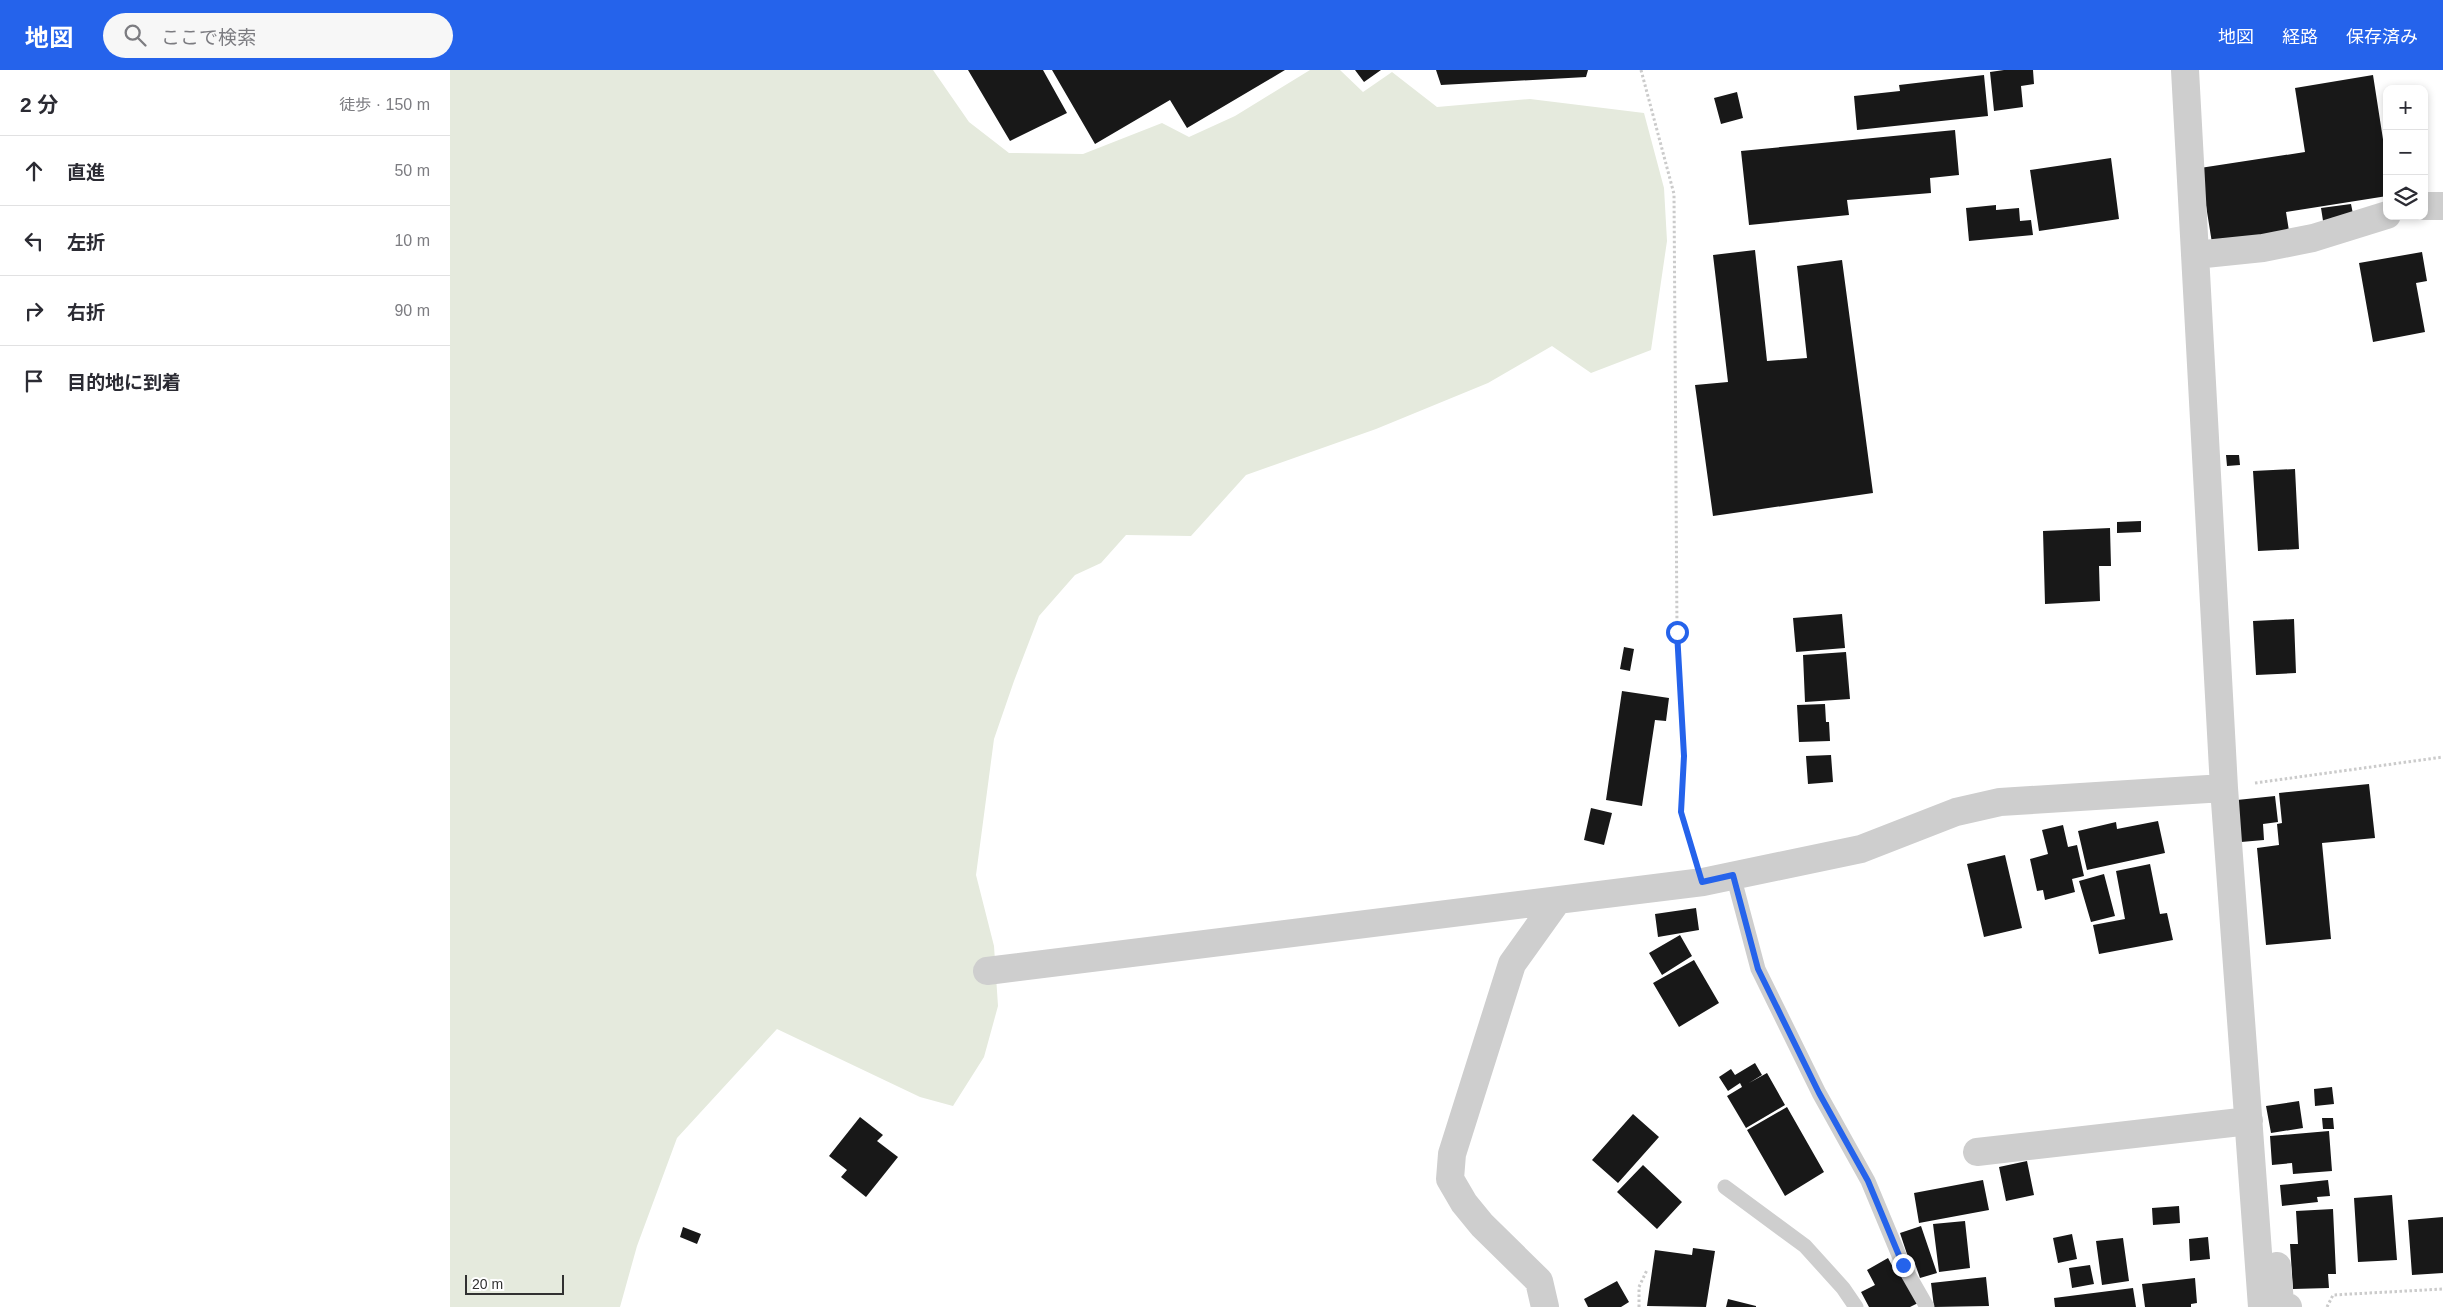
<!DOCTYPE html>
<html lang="ja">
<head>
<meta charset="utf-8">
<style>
  body { margin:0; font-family:Helvetica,"Noto Sans JP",sans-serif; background:#f7f7f7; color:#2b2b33 }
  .controls { position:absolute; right:15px; top:15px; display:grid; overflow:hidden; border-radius:10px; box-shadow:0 2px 8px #0003 }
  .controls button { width:45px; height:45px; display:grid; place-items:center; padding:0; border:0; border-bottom:1px solid #e1e1e2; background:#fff; color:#2b2b33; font:25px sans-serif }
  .scale { position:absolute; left:15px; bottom:12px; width:99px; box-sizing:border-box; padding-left:5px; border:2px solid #313131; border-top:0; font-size:14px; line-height:18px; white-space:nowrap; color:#313131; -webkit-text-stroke:4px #fff; paint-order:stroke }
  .stop { position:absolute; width:15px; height:15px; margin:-11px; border:4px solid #2563eb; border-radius:50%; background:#fff }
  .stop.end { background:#2563eb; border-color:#fff; box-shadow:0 1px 5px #0008 }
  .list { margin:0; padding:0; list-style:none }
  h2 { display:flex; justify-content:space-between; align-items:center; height:65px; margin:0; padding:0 20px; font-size:21px }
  h2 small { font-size:16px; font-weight:400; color:#7c7c81 }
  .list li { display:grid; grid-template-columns:32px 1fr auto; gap:15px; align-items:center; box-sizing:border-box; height:70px; padding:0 20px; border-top:1px solid #e1e1e2 }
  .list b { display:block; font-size:19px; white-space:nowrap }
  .list em { font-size:16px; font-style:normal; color:#7c7c81 }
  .icon { flex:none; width:28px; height:28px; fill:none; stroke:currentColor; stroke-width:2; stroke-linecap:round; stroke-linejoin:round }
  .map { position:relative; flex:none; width:1993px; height:1237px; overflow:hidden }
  header { display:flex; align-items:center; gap:30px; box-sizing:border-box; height:70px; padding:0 25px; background:#2563eb; color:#fff }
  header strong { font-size:24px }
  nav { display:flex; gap:28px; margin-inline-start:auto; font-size:18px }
  .search { width:350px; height:45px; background:#f7f7f7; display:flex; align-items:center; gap:12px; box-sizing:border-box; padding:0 18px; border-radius:28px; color:#7c7c81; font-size:19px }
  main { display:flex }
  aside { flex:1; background:#fff }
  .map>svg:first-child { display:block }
</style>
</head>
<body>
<header>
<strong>地図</strong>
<div class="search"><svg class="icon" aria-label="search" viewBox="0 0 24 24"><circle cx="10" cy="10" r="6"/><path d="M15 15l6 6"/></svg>ここで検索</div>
<nav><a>地図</a><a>経路</a><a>保存済み</a></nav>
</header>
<main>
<aside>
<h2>2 分<small>徒歩 · 150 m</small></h2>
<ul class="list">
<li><svg class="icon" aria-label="ahead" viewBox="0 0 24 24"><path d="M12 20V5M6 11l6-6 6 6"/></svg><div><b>直進</b></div><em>50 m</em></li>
<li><svg class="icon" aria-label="left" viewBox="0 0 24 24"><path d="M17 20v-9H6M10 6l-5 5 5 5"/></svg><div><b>左折</b></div><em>10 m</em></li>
<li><svg class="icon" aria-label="right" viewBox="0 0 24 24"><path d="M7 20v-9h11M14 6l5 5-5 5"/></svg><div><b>右折</b></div><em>90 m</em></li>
<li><svg class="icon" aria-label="arrive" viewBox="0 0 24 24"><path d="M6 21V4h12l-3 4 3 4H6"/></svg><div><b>目的地に到着</b></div></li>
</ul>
</aside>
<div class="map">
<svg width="1993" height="1237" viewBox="0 0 1993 1237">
  <rect width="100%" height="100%" fill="#fff"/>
  <path fill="#e5eadd" d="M 0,0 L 483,0 L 519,52 L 559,83 L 633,84 L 712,53 L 739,67 L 785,46 L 860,0 L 890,0 L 913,22 L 942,2 L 987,37 L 1080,29 L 1194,43 L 1214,118 L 1217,171 L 1201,280 L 1141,303 L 1102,276 L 1038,313 L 926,359 L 796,405 L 741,466 L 676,465 L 651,493 L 625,505 L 589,546 L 564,611 L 544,669 L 526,805 L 544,876 L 548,936 L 534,987 L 503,1036 L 470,1027 L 327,959 L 227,1068 L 187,1176 L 170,1237 L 0,1237 Z"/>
  <path fill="#181818" d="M 518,0 L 593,0 L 617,43 L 560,71 Z
    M 602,0 L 835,0 L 737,58 L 720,30 L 645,74 Z
    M 905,0 L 931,0 L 914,12 Z
    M 986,0 L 1138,0 L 1136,7 L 991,15 Z
    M 1554,0 L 1583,0 L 1584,14 L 1571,16 L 1573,37 L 1544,41 L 1540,2 Z
    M 1534,5 L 1538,46 L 1407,60 L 1404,26 L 1450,21 L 1449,15 Z
    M 1923,5 L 1937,95 L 1937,126 L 1836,142 L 1839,161 L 1762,173 L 1750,98 L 1855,82 L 1845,18 Z
    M 1287,22 L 1293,48 L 1271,54 L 1264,28 Z
    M 1505,60 L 1509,105 L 1480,108 L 1481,123 L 1397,130 L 1399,145 L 1299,155 L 1291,81 Z
    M 1661,88 L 1669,149 L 1589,161 L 1580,100 Z
    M 1901,134 L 1903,144 L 1874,157 L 1871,138 Z
    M 1546,135 L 1546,140 L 1569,138 L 1570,151 L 1581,150 L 1583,165 L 1519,171 L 1516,138 Z
    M 1305,180 L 1317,291 L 1357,288 L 1347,196 L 1392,190 L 1423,423 L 1263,446 L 1245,315 L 1278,312 L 1263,185 Z
    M 1972,182 L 1977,211 L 1966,213 L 1975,262 L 1923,272 L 1909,193 Z
    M 1776,385 L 1789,385 L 1790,395 L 1777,396 Z
    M 1845,399 L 1849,479 L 1808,481 L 1803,401 Z
    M 1691,451 L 1691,462 L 1667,463 L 1667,452 Z
    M 1660,458 L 1661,496 L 1649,496 L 1650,531 L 1595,534 L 1593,461 Z
    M 1392,544 L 1395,578 L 1346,582 L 1343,548 Z
    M 1844,549 L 1846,603 L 1806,605 L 1803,551 Z
    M 1174,577 L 1184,579 L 1180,601 L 1170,599 Z
    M 1396,582 L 1400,629 L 1355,632 L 1353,585 Z
    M 1172,621 L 1219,628 L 1216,651 L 1205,650 L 1192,736 L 1156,730 Z
    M 1375,634 L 1376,652 L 1379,652 L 1380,671 L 1349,672 L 1347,635 Z
    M 1381,685 L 1383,712 L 1358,714 L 1356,686 Z
    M 1919,714 L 1925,768 L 1872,773 L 1881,869 L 1816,875 L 1807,778 L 1829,775 L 1827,754 L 1832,753 L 1829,723 Z
    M 1825,726 L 1828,752 L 1813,754 L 1814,770 L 1791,772 L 1787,730 Z
    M 1141,738 L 1162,743 L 1154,775 L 1134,770 Z
    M 1708,751 L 1715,783 L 1637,800 L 1628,761 L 1666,752 L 1667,759 Z
    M 1613,755 L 1618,777 L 1627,775 L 1634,806 L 1622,809 L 1625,822 L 1595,830 L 1593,820 L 1587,821 L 1580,789 L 1598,784 L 1592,760 Z
    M 1555,785 L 1572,858 L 1534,867 L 1517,794 Z
    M 1700,794 L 1710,844 L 1717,843 L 1723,870 L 1649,884 L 1643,855 L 1675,849 L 1666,801 Z
    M 1654,804 L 1665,846 L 1641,852 L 1629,811 Z
    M 1246,838 L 1249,860 L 1208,867 L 1205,844 Z
    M 1230,865 L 1242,886 L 1212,905 L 1199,883 Z
    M 1244,890 L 1269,933 L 1229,957 L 1203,913 Z
    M 1305,993 L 1312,1005 L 1299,1013 L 1317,1003 L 1335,1035 L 1296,1058 L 1277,1026 L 1292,1017 L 1290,1013 L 1278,1021 L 1269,1007 L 1281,999 L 1285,1005 Z
    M 1882,1017 L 1884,1034 L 1865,1036 L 1864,1019 Z
    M 1849,1031 L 1853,1058 L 1821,1063 L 1816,1036 Z
    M 1337,1037 L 1374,1102 L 1335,1126 L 1297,1060 Z
    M 1183,1044 L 1209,1067 L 1168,1113 L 1142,1090 Z
    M 410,1047 L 433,1065 L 427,1071 L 448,1087 L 416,1127 L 391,1107 L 397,1100 L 379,1086 Z
    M 1872,1048 L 1883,1048 L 1884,1059 L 1873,1059 Z
    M 1879,1061 L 1882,1101 L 1843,1104 L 1842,1093 L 1822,1095 L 1820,1066 Z
    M 1577,1091 L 1584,1125 L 1556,1131 L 1549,1097 Z
    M 1193,1095 L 1232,1132 L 1207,1159 L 1167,1122 Z
    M 1533,1110 L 1539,1140 L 1469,1153 L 1464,1123 Z
    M 1878,1110 L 1880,1126 L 1867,1127 L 1868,1132 L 1832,1136 L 1830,1115 Z
    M 1942,1125 L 1947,1190 L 1908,1192 L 1904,1128 Z
    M 1729,1136 L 1730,1153 L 1703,1155 L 1702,1138 Z
    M 1883,1139 L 1886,1204 L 1878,1204 L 1879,1218 L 1843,1219 L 1840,1174 L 1848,1174 L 1846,1141 Z
    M 1993,1147 L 1993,1203 L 1962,1205 L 1958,1150 Z
    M 1515,1151 L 1520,1198 L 1489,1202 L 1483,1154 Z
    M 1471,1156 L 1487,1203 L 1470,1208 L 1464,1191 L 1460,1193 L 1450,1163 Z
    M 233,1157 L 251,1164 L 247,1174 L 230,1167 Z
    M 1622,1164 L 1627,1189 L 1608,1193 L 1603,1168 Z
    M 1758,1167 L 1760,1189 L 1740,1191 L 1739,1169 Z
    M 1673,1168 L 1679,1211 L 1652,1215 L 1646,1171 Z
    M 1243,1178 L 1265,1181 L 1256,1237 L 1197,1236 L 1205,1180 L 1242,1185 Z
    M 1438,1188 L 1446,1203 L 1451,1201 L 1468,1233 L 1460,1237 L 1419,1237 L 1411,1222 L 1425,1215 L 1417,1200 Z
    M 1640,1195 L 1644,1214 L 1622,1218 L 1619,1198 Z
    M 1536,1207 L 1539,1236 L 1484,1237 L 1481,1213 Z
    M 1745,1208 L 1747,1233 L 1741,1234 L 1741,1237 L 1695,1237 L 1692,1214 Z
    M 1167,1211 L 1179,1232 L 1171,1237 L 1138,1237 L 1134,1229 Z
    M 1683,1218 L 1686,1237 L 1605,1237 L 1604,1228 Z
    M 1278,1229 L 1306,1236 L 1306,1237 L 1276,1237 Z"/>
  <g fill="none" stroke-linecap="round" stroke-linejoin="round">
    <path stroke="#cbcbcb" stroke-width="3" stroke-dasharray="2.5 2.5" stroke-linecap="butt" d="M 1191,0 L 1224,124 L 1227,561 L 1234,686 L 1231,742 L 1244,783
      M 1805,713 L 1993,687
      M 1189,1237 L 1189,1217 L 1197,1200
      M 1877,1237 L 1883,1225 L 1993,1219"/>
    <path stroke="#cecece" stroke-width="15" d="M 1283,805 L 1308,899 L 1369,1023 L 1418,1111 L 1453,1195 L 1477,1237
      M 1275,1117 L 1355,1176 L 1393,1218 L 1406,1237"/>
    <path stroke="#cecece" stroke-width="28" d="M 1735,0 L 1774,718 L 1812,1237
      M 1974,136 L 1993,136
      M 1745,185 L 1813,178 L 1863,168 L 1937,145
      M 537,901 L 1253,812 L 1411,779 L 1506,742 L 1550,732 L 1774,718
      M 1527,1082 L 1799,1051
      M 1827,1196 L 1830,1233 L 1838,1237
      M 1095,1237 L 1089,1211 L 1032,1155 L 1014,1133 L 1000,1109 L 1002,1084 L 1062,894 L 1107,831"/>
  </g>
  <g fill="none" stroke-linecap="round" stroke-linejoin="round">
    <path stroke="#2563eb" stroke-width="6" d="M 1227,562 L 1234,686 L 1231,742 L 1252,812 L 1283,805 L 1308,899 L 1369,1023 L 1418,1111 L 1453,1195"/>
  </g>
</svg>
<div class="controls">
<button>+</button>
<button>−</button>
<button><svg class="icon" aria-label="layers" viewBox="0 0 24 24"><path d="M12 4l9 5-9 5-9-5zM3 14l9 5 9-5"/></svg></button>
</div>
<div class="scale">20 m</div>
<div class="stop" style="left:1227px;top:562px"></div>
<div class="stop end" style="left:1453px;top:1195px"></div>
</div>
</main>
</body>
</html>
